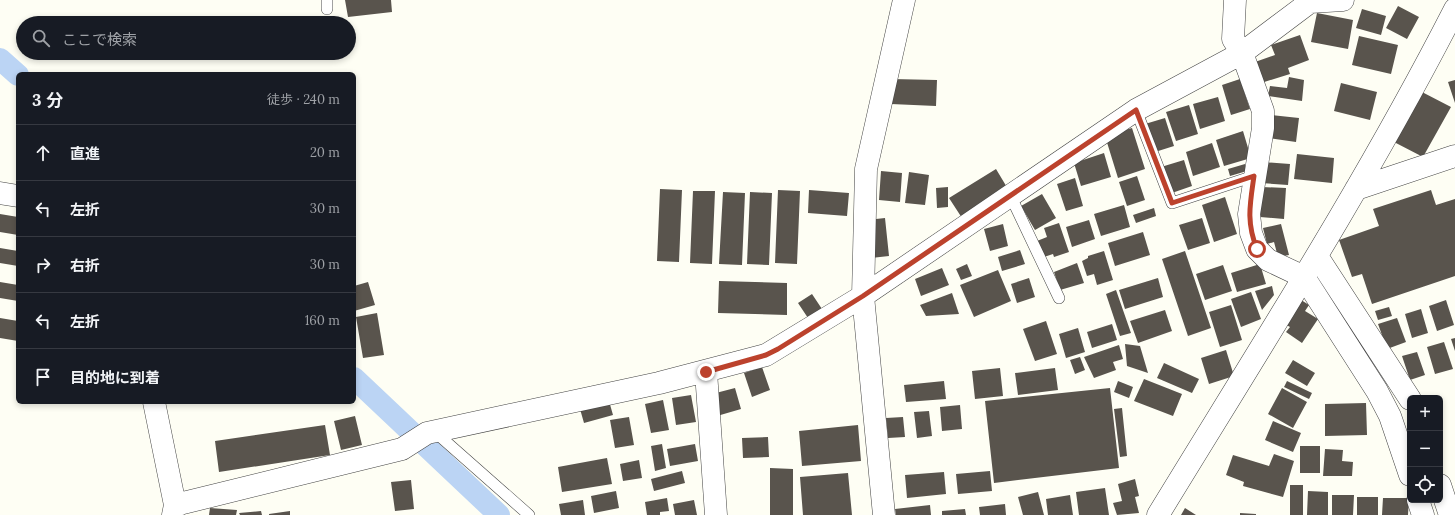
<!DOCTYPE html>
<html lang="ja">
<head>
<meta charset="utf-8">
<style>
  body { margin:0; font-family:Lora,"Noto Sans JP",serif; background:#20242c; color:#f1f3f6 }
  .controls { position:absolute; right:12px; bottom:12px; display:grid; overflow:hidden; border-radius:6px; box-shadow:0 2px 6px #0003 }
  .controls button { width:36px; height:36px; display:grid; place-items:center; padding:0; border:0; border-bottom:1px solid #363941; background:#171b24; color:#f1f3f6; font:20px sans-serif }
  .stop { position:absolute; width:12px; height:12px; margin:-9px; border:3px solid #bc422d; border-radius:50%; background:#fff }
  .stop.end { background:#bc422d; border-color:#fff; box-shadow:0 1px 4px #0008 }
  .list { margin:0; padding:0; list-style:none }
  h2 { display:flex; justify-content:space-between; align-items:center; height:52px; margin:0; padding:0 16px; font-size:17px }
  h2 small { font-size:13px; font-weight:400; color:#9ea1a6 }
  .list li { display:grid; grid-template-columns:26px 1fr auto; gap:12px; align-items:center; box-sizing:border-box; height:56px; padding:0 16px; border-top:1px solid #363941 }
  .list b { display:block; font-size:15px; white-space:nowrap }
  .list em { font-size:13px; font-style:normal; color:#9ea1a6 }
  .icon { flex:none; width:22px; height:22px; fill:none; stroke:currentColor; stroke-width:2; stroke-linecap:round; stroke-linejoin:round }
  .map { position:relative; flex:none; width:1455px; height:515px; overflow:hidden }
  .search { position:absolute; background:#171b24; box-shadow:0 2px 6px #0003; left:16px; top:16px; width:340px; height:44px; display:flex; align-items:center; gap:10px; box-sizing:border-box; padding:0 14px; border-radius:22px; color:#9ea1a6; font-size:15px }
  .panel { position:absolute; background:#171b24; box-shadow:0 2px 6px #0003; left:16px; top:72px; width:340px; height:332px; border-radius:6px }
  .map>svg:first-child { display:block }
</style>
</head>
<body>
<div class="map">
<svg width="1455" height="515" viewBox="0 0 1455 515">
  <rect width="100%" height="100%" fill="#fefef4"/>
  <g fill="none" stroke-linecap="round" stroke-linejoin="round">
    <path stroke="#bbd4f4" stroke-width="22" d="M 0,59 L 18,75
      M 354,378 L 499,515"/>
  </g>
  <path fill="#59544d" d="M 345,0 L 391,0 L 392,12 L 348,17 Z
    M 1398,6 L 1419,17 L 1407,39 L 1386,28 Z
    M 1362,9 L 1386,16 L 1381,35 L 1356,28 Z
    M 1317,13 L 1353,20 L 1348,49 L 1311,42 Z
    M 1300,35 L 1309,60 L 1288,68 L 1290,74 L 1261,83 L 1255,62 L 1275,55 L 1271,45 Z
    M 1359,36 L 1398,45 L 1391,74 L 1352,65 Z
    M 1289,77 L 1304,80 L 1302,101 L 1268,96 L 1270,86 L 1287,88 Z
    M 892,79 L 937,80 L 936,106 L 891,104 Z
    M 1240,79 L 1250,109 L 1231,115 L 1222,85 Z
    M 1455,80 L 1455,103 L 1448,82 Z
    M 1341,83 L 1377,92 L 1370,120 L 1334,111 Z
    M 1422,92 L 1451,107 L 1423,157 L 1394,142 Z
    M 1218,97 L 1225,121 L 1200,129 L 1193,104 Z
    M 1189,105 L 1198,134 L 1176,141 L 1166,112 Z
    M 1271,115 L 1299,118 L 1296,142 L 1268,138 Z
    M 1165,118 L 1174,146 L 1155,152 L 1145,124 Z
    M 1132,128 L 1145,169 L 1118,178 L 1105,136 Z
    M 1243,131 L 1251,158 L 1224,166 L 1216,140 Z
    M 1212,143 L 1220,167 L 1193,176 L 1186,152 Z
    M 1104,153 L 1111,177 L 1081,186 L 1074,163 Z
    M 1297,154 L 1334,158 L 1332,183 L 1294,179 Z
    M 1184,160 L 1192,186 L 1169,194 L 1161,167 Z
    M 1263,162 L 1290,164 L 1288,185 L 1261,183 Z
    M 1245,164 L 1247,171 L 1230,176 L 1228,169 Z
    M 996,169 L 1008,189 L 962,218 L 949,198 Z
    M 881,171 L 902,173 L 900,202 L 879,200 Z
    M 909,172 L 929,175 L 925,205 L 905,203 Z
    M 1137,176 L 1145,200 L 1127,206 L 1119,182 Z
    M 1075,178 L 1083,206 L 1066,211 L 1057,184 Z
    M 948,187 L 948,207 L 937,208 L 936,188 Z
    M 1262,187 L 1286,188 L 1284,219 L 1260,217 Z
    M 660,189 L 682,190 L 679,262 L 657,261 Z
    M 778,190 L 800,191 L 797,264 L 775,263 Z
    M 809,190 L 849,193 L 847,216 L 808,213 Z
    M 1431,190 L 1436,205 L 1455,199 L 1455,276 L 1372,304 L 1362,274 L 1352,277 L 1339,240 L 1379,226 L 1373,209 Z
    M 693,191 L 715,191 L 712,264 L 690,263 Z
    M 723,192 L 745,193 L 742,265 L 719,264 Z
    M 750,192 L 772,193 L 769,265 L 747,264 Z
    M 1042,194 L 1056,218 L 1035,230 L 1021,206 Z
    M 1225,197 L 1237,234 L 1214,242 L 1202,205 Z
    M 1124,205 L 1130,227 L 1101,236 L 1094,214 Z
    M 1154,208 L 1156,216 L 1136,223 L 1133,215 Z
    M 0,214 L 18,217 L 18,235 L 0,232 Z
    M 885,218 L 889,256 L 871,258 L 867,220 Z
    M 1202,218 L 1210,243 L 1188,250 L 1179,225 Z
    M 1089,220 L 1095,239 L 1072,247 L 1066,227 Z
    M 1059,223 L 1069,252 L 1054,257 L 1053,254 L 1044,257 L 1037,241 L 1047,237 L 1044,228 Z
    M 1003,224 L 1008,246 L 990,251 L 984,229 Z
    M 1281,224 L 1289,255 L 1278,257 L 1274,242 L 1267,244 L 1263,228 Z
    M 1143,232 L 1150,255 L 1115,266 L 1108,243 Z
    M 0,248 L 18,251 L 18,266 L 0,263 Z
    M 1020,250 L 1025,264 L 1002,271 L 998,257 Z
    M 1104,251 L 1113,280 L 1097,285 L 1094,274 L 1087,276 L 1082,261 L 1088,258 L 1088,256 Z
    M 1185,251 L 1211,328 L 1188,336 L 1162,259 Z
    M 1077,263 L 1084,283 L 1060,290 L 1054,272 Z
    M 967,264 L 972,276 L 961,280 L 956,269 Z
    M 1260,264 L 1266,284 L 1237,292 L 1231,273 Z
    M 1223,265 L 1232,291 L 1205,300 L 1196,274 Z
    M 942,268 L 949,285 L 921,296 L 915,279 Z
    M 998,270 L 1011,301 L 974,317 L 960,285 Z
    M 1029,278 L 1035,297 L 1017,303 L 1011,284 Z
    M 1158,278 L 1163,297 L 1125,309 L 1119,290 Z
    M 719,281 L 787,283 L 787,315 L 718,313 Z
    M 0,282 L 18,285 L 18,301 L 0,298 Z
    M 368,282 L 375,305 L 354,311 L 354,286 Z
    M 1272,286 L 1274,295 L 1262,310 L 1255,291 Z
    M 1116,290 L 1131,333 L 1120,336 L 1106,294 Z
    M 1251,292 L 1261,319 L 1241,327 L 1231,299 Z
    M 952,293 L 959,314 L 926,316 L 920,305 Z
    M 812,294 L 822,309 L 808,318 L 798,303 Z
    M 1298,298 L 1309,305 L 1305,311 L 1318,319 L 1302,343 L 1286,332 L 1290,327 L 1283,323 Z
    M 1446,300 L 1454,325 L 1437,331 L 1429,306 Z
    M 1231,305 L 1242,340 L 1220,347 L 1209,312 Z
    M 1389,307 L 1392,316 L 1378,320 L 1375,311 Z
    M 1421,309 L 1428,333 L 1412,338 L 1405,314 Z
    M 1165,310 L 1172,331 L 1138,343 L 1130,321 Z
    M 377,313 L 384,355 L 363,358 L 356,317 Z
    M 0,318 L 18,321 L 18,341 L 0,338 Z
    M 1397,318 L 1406,342 L 1387,349 L 1378,324 Z
    M 1046,321 L 1057,354 L 1035,361 L 1023,329 Z
    M 1112,324 L 1117,340 L 1092,348 L 1087,332 Z
    M 1078,328 L 1085,352 L 1066,358 L 1059,334 Z
    M 1455,338 L 1455,351 L 1451,339 Z
    M 1444,342 L 1453,369 L 1435,374 L 1427,347 Z
    M 1125,344 L 1140,346 L 1148,373 L 1127,366 Z
    M 1119,345 L 1123,359 L 1113,362 L 1116,370 L 1094,378 L 1084,357 Z
    M 1226,350 L 1234,376 L 1209,384 L 1201,358 Z
    M 1417,352 L 1425,375 L 1410,380 L 1402,356 Z
    M 1080,357 L 1085,370 L 1075,374 L 1070,360 Z
    M 1293,360 L 1315,373 L 1307,386 L 1285,373 Z
    M 1164,363 L 1199,379 L 1192,393 L 1157,378 Z
    M 762,367 L 770,390 L 752,397 L 744,373 Z
    M 1000,368 L 1003,396 L 975,399 L 972,371 Z
    M 1055,368 L 1058,390 L 1018,395 L 1015,373 Z
    M 1144,379 L 1182,394 L 1173,416 L 1134,401 Z
    M 944,381 L 946,399 L 906,402 L 904,385 Z
    M 1118,381 L 1133,387 L 1129,398 L 1114,392 Z
    M 1287,381 L 1312,393 L 1309,399 L 1284,387 Z
    M 735,388 L 741,409 L 717,416 L 712,394 Z
    M 1110,388 L 1119,468 L 994,483 L 985,401 Z
    M 1282,388 L 1307,402 L 1293,428 L 1268,414 Z
    M 691,395 L 696,422 L 676,425 L 672,398 Z
    M 663,400 L 669,430 L 651,433 L 645,404 Z
    M 609,401 L 613,415 L 584,423 L 580,409 Z
    M 1366,403 L 1367,435 L 1325,436 L 1325,404 Z
    M 960,405 L 962,429 L 942,431 L 940,407 Z
    M 1122,408 L 1127,456 L 1120,457 L 1114,409 Z
    M 929,411 L 932,436 L 917,438 L 914,412 Z
    M 355,416 L 362,445 L 341,450 L 334,421 Z
    M 629,417 L 634,445 L 615,448 L 610,420 Z
    M 903,417 L 905,437 L 888,438 L 886,418 Z
    M 1273,421 L 1301,433 L 1293,452 L 1265,440 Z
    M 325,425 L 330,455 L 219,472 L 215,441 Z
    M 858,425 L 861,461 L 802,466 L 799,431 Z
    M 768,437 L 769,457 L 743,458 L 742,438 Z
    M 662,444 L 666,468 L 655,471 L 651,446 Z
    M 695,444 L 698,461 L 670,466 L 667,449 Z
    M 1300,446 L 1320,446 L 1320,473 L 1300,473 Z
    M 1325,449 L 1343,450 L 1342,461 L 1353,462 L 1352,476 L 1323,476 Z
    M 1274,454 L 1294,461 L 1283,497 L 1243,486 L 1244,482 L 1226,475 L 1233,455 L 1269,466 Z
    M 607,458 L 612,484 L 562,492 L 558,467 Z
    M 639,460 L 642,478 L 623,481 L 620,464 Z
    M 770,468 L 793,469 L 793,515 L 770,515 Z
    M 682,471 L 685,483 L 654,491 L 651,479 Z
    M 990,471 L 992,491 L 958,494 L 956,474 Z
    M 944,472 L 946,494 L 907,498 L 905,475 Z
    M 848,473 L 852,515 L 803,515 L 800,477 Z
    M 1135,479 L 1139,496 L 1135,497 L 1139,513 L 1117,515 L 1113,503 L 1122,501 L 1118,484 Z
    M 411,480 L 414,509 L 395,511 L 391,482 Z
    M 1290,485 L 1303,485 L 1303,515 L 1290,515 Z
    M 1105,488 L 1109,515 L 1079,515 L 1076,492 Z
    M 616,491 L 619,508 L 594,513 L 591,496 Z
    M 1308,491 L 1328,492 L 1328,515 L 1307,515 Z
    M 1038,492 L 1044,515 L 1023,515 L 1018,497 Z
    M 1070,495 L 1073,515 L 1048,515 L 1046,499 Z
    M 1332,495 L 1354,495 L 1353,515 L 1332,515 Z
    M 1357,497 L 1378,497 L 1378,515 L 1357,515 Z
    M 667,498 L 669,511 L 660,512 L 660,515 L 647,515 L 645,502 Z
    M 1383,498 L 1409,498 L 1408,515 L 1382,515 Z
    M 583,500 L 585,515 L 561,515 L 559,504 Z
    M 694,500 L 697,515 L 675,515 L 673,504 Z
    M 1005,504 L 1006,515 L 980,515 L 979,507 Z
    M 930,505 L 931,515 L 896,515 L 895,509 Z
    M 210,508 L 237,510 L 236,515 L 209,515 Z
    M 1185,508 L 1196,515 L 1181,515 Z
    M 965,509 L 966,515 L 942,515 L 942,511 Z
    M 261,511 L 262,515 L 240,515 L 239,513 Z
    M 290,511 L 290,515 L 269,515 L 269,514 Z
    M 1240,513 L 1256,514 L 1256,515 L 1240,515 Z"/>
  <g fill="none" stroke-linecap="round" stroke-linejoin="round">
    <g stroke="#434343" stroke-width="12">
      <path id="lane" d="M 327,9 L 327,0
        M 1136,110 L 1172,203 L 1254,176
        M 1011,197 L 1059,298
        M 435,432 L 529,515"/>
    </g>
    <g stroke="#434343" stroke-width="23">
      <path id="street" d="M 1235,0 L 1233,39 L 1242,53 L 1263,111 L 1263,128 L 1249,214 L 1251,233 L 1257,249 L 1268,260 L 1304,277 L 1377,391 L 1390,416 L 1410,475
        M 1356,189 L 1455,156
        M 0,193 L 18,196
        M 1317,256 L 1410,399
        M 706,372 L 716,515
        M 154,402 L 175,505 L 173,515
        M 1440,485 L 1450,515
        M 1418,500 L 1423,515
        M 175,505 L 402,449 L 427,433 L 659,383 L 766,355 L 863,296 L 1136,110 L 1242,53 L 1310,2 L 1343,0
        M 884,515 L 863,296 L 866,169 L 904,0
        M 1158,515 C 1260,348 1366,183 1455,9"/>
    </g>
    <use href="#lane" stroke="#fff" stroke-width="11"/>
    <use href="#street" stroke="#fff" stroke-width="22"/>
  </g>
  <g fill="none" stroke-linecap="round" stroke-linejoin="round">
    <path stroke="#bc422d" stroke-width="5" d="M 706,372 L 766,355 L 778,349 L 863,296 L 1136,110 L 1172,203 L 1254,176 C 1250,204 1246,222 1257,249"/>
  </g>
</svg>
<div class="controls">
<button>+</button>
<button>−</button>
<button><svg class="icon" aria-label="locate" viewBox="0 0 24 24"><circle cx="12" cy="12" r="6"/><path d="M12 2v4M12 18v4M2 12h4M18 12h4"/></svg></button>
</div>
<div class="stop" style="left:1257px;top:249px"></div>
<div class="stop end" style="left:706px;top:372px"></div>
<div class="search"><svg class="icon" aria-label="search" viewBox="0 0 24 24"><circle cx="10" cy="10" r="6"/><path d="M15 15l6 6"/></svg>ここで検索</div>
<section class="panel">
<h2>3 分<small>徒歩 · 240 m</small></h2>
<ul class="list">
<li><svg class="icon" aria-label="ahead" viewBox="0 0 24 24"><path d="M12 20V5M6 11l6-6 6 6"/></svg><div><b>直進</b></div><em>20 m</em></li>
<li><svg class="icon" aria-label="left" viewBox="0 0 24 24"><path d="M17 20v-9H6M10 6l-5 5 5 5"/></svg><div><b>左折</b></div><em>30 m</em></li>
<li><svg class="icon" aria-label="right" viewBox="0 0 24 24"><path d="M7 20v-9h11M14 6l5 5-5 5"/></svg><div><b>右折</b></div><em>30 m</em></li>
<li><svg class="icon" aria-label="left" viewBox="0 0 24 24"><path d="M17 20v-9H6M10 6l-5 5 5 5"/></svg><div><b>左折</b></div><em>160 m</em></li>
<li><svg class="icon" aria-label="arrive" viewBox="0 0 24 24"><path d="M6 21V4h12l-3 4 3 4H6"/></svg><div><b>目的地に到着</b></div></li>
</ul>
</section>
</div>
</body>
</html>
